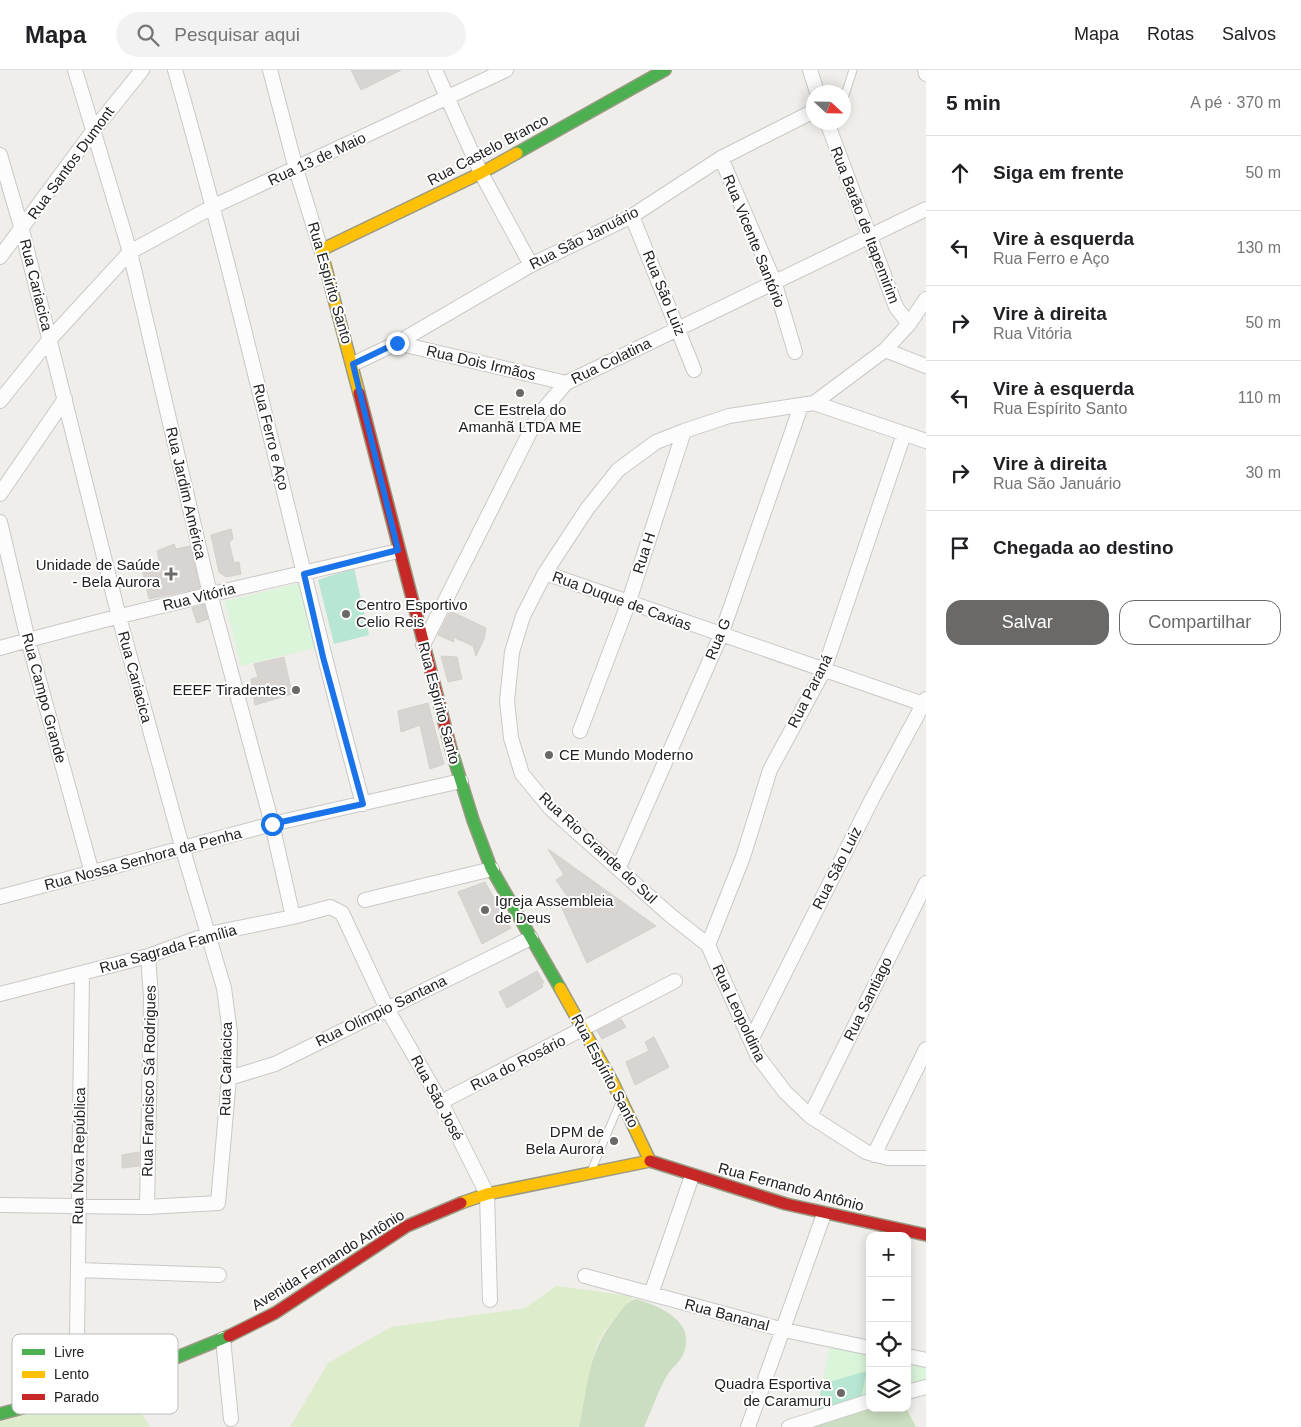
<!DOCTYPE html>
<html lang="pt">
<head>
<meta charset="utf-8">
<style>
  body { margin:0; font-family:Arial,sans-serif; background:#f2f2f2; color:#202124 }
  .controls { position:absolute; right:15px; bottom:15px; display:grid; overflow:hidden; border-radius:10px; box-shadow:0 2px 12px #0003 }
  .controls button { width:45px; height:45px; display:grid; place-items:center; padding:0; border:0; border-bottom:1px solid #e0e0e0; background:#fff; color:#202124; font:25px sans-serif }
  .compass { position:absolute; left:806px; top:15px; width:45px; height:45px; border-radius:50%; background:#fff; box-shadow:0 2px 12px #0003; rotate:112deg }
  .stop { position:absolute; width:15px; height:15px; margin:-11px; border:4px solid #1a73e8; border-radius:50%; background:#fff }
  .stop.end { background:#1a73e8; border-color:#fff; box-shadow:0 1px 5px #0008 }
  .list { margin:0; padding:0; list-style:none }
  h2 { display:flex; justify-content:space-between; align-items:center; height:65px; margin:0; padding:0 20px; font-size:21px }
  h2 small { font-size:16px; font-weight:400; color:#757577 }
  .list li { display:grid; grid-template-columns:32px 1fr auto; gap:15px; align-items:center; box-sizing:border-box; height:75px; padding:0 20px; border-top:1px solid #e0e0e0 }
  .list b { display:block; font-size:19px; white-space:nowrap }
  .list p { margin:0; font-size:16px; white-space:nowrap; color:#757577 }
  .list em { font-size:16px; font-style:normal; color:#757577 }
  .actions { display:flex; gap:10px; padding:15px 20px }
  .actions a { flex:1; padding:11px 0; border:1px solid #6a6968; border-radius:15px; text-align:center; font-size:18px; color:#6a6968 }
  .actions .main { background:#6a6968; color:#fff }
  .icon { flex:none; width:28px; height:28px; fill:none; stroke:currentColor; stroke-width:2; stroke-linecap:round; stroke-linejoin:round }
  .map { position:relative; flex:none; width:926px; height:1357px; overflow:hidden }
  header { display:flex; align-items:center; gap:30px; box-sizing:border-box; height:70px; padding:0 25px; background:#fff; border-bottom:1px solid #e0e0e0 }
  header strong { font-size:24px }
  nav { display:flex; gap:28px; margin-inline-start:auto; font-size:18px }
  .search { width:350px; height:45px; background:#f2f2f2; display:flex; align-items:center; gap:12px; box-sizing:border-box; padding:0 18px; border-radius:28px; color:#757577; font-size:19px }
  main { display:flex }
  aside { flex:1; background:#fff }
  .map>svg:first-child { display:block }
</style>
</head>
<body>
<header>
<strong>Mapa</strong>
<div class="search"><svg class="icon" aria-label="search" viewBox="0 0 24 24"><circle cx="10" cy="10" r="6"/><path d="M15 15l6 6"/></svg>Pesquisar aqui</div>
<nav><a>Mapa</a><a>Rotas</a><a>Salvos</a></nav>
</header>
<main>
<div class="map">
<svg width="926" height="1357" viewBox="0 0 926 1357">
  <rect width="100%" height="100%" fill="#f0eeeb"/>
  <path fill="#ddeccb" d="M 556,1216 L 631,1226 L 633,1230 L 629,1231 L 604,1261 L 596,1277 L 579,1357 L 290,1357 L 328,1293 L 391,1257 L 525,1238 Z
    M 124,1316 L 150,1357 L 0,1357 L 0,1352 Z"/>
  <path fill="#cbdec1" d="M 636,1229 C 659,1236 696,1251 684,1282 C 681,1292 673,1296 668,1304 C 658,1320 652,1340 644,1357 L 579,1357 C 589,1313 587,1282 617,1246 C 623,1238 627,1231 636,1229 Z
    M 871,1338 L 906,1338 L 916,1357 L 812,1357 Z"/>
  <path fill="#daf5da" d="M 300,513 L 315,578 L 241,596 L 225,531 Z
    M 830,1273 L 870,1281 L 870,1330 L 817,1343 Z
    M 907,1289 L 926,1292 L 926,1315 L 907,1320 Z"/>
  <path fill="#b7e6d2" d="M 354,498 L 369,565 L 334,574 L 318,510 Z
    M 867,1301 L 860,1332 L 817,1343 L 822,1314 Z"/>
  <path fill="#d7d4d2" stroke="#d3d0cc" d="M 351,0 L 401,0 L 361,20 Z
    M 231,459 L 233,469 L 229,472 L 234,493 L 239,492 L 241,504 L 226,507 L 219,502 L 211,465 Z
    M 174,474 L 176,479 L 190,476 L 200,518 L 149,529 L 141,494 L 159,490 L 157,481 Z
    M 204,535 L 208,549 L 197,553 L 192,538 Z
    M 450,541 L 486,558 L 484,569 L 476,586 L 473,576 L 453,567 L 454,572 L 438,565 Z
    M 441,586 L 457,587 L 462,609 L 448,612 Z
    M 284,587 L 292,624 L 255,635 L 251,609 L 258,607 L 254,594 Z
    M 428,633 L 444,694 L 430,699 L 420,655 L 401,662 L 398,641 Z
    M 548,779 L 656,856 L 587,893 L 561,836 L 570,830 L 556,810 L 564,805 Z
    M 485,812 L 511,858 L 482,874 L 458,822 Z
    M 537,901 L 544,913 L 541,913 L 543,917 L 507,938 L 499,922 Z
    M 621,949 L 626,957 L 602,969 L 597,961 Z
    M 654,967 L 669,997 L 635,1015 L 626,992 L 649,981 L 645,972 Z
    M 139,1082 L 139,1096 L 122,1098 L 122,1085 Z"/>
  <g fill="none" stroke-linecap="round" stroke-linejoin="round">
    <g stroke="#c9c8c7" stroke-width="9">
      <path id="lane" d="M 844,28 L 853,0
        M 592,1099 L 620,1033"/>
    </g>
    <g stroke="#c9c8c7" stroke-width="16">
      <path id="street" d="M 75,0 L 130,182 L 210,524 L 272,754 L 293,847
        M 175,0 C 245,243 297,490 363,734
        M 270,0 L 296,99 L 321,180
        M 435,0 L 481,103 L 531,195
        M 810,0 L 817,22
        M 925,0 L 926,4
        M 827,52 L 896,237 L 909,254
        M 0,85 L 22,160 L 119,547 L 183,780 L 224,918 L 230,963 L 229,1008 L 218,1133 L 147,1137 L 0,1135
        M 721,88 L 774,211 L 795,282
        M 632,146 L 694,300
        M 0,187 L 93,61 L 142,0
        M 926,229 L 909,254 L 885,280 L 814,333 L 729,346 L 684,361 L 656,372 L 618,400 L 587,439 L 545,503 L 523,546 L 512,582 L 507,631 L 511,668 L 522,704 L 550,738 L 670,845 L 708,875 L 757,985 L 785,1022 L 810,1046 L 866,1082 L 888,1088 L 926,1088
        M 397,273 L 566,313
        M 885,280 L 926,296
        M 353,294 L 397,273 L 531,195 L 632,146 L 721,88 L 814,41
        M 0,331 L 50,269 L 130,182 L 214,136 L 506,0
        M 814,333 L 926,371
        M 0,424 L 65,329
        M 0,452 L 28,570 L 92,803
        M 545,503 L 926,635
        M 423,575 L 538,346 L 566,313 L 926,139
        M 0,578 C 131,541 265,512 398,481
        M 580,661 L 628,534 L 684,361
        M 619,797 L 721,565 L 801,336
        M 0,827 L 272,754 L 461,711
        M 365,830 L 492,799
        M 708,875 L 743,787 L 770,700 L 824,600 L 904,364
        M 0,924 L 148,886 L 209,864 L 293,847 L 330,837 L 342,843 L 386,937 L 441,1032 L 487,1124 L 490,1230
        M 751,970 L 872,729 L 926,629
        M 229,1008 L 275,994 L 531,868
        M 441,1032 L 675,911
        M 810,1046 L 926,813
        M 874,1085 L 926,979
        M 147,1137 L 151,927 L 148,886
        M 78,1200 L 219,1205
        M 585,1206 L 784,1260 L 870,1278
        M 651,1224 L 692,1106
        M 77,1268 L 82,904
        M 223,1269 L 231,1349
        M 907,1286 L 926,1290
        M 907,1322 L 926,1317
        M 748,1357 L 824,1144
        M 789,1357 L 870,1331"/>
    </g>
    <g stroke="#999a82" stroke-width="14">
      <path id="fast" d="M 517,83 L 665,0
        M 451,679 L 473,750 L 491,798 L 560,918
        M 0,1344 L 114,1313 L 229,1266"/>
    </g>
    <g stroke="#999a82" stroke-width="14">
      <path id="slow" d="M 359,323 L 321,180 L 481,103 L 517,83
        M 560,918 L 613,1013 L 650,1091
        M 461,1133 L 487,1124 L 650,1091"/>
    </g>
    <g stroke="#999a82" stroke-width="14">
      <path id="jam" d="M 359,323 L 451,679
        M 650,1091 L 786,1134 L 926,1165
        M 229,1266 L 275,1243 L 407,1156 L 461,1133"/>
    </g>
    <use href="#lane" stroke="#fdfcfc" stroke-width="7"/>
    <use href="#street" stroke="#fdfcfc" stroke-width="14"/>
    <use href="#fast" stroke="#4caf50" stroke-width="11"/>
    <use href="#slow" stroke="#ffc107" stroke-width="11"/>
    <use href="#jam" stroke="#c62828" stroke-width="11"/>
  </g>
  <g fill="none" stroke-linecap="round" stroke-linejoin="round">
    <path stroke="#1a73e8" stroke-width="6" d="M 272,754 L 363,734 L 323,587 L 304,504 L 398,480 L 353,294 L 397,273"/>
  </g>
  <g fill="#6a6968" stroke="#fff" stroke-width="2">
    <circle cx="520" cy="323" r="5"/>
    <path d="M168.5 496.5h5v5h5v5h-5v5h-5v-5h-5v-5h5z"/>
    <circle cx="346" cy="544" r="5"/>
    <circle cx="296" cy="620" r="5"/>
    <circle cx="549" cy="685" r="5"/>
    <circle cx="485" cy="840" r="5"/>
    <circle cx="614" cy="1071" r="5"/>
    <circle cx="841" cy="1323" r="5"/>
  </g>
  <g text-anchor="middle" stroke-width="4" stroke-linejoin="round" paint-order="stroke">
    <g font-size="15" fill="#222" stroke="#fff">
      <text transform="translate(488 80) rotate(-28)" y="5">Rua Castelo Branco</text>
      <text transform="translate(317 89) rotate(-25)" y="5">Rua 13 de Maio</text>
      <text transform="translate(71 93) rotate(-54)" y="5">Rua Santos Dumont</text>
      <text transform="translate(865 155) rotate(69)" y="5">Rua Barão de Itapemirim</text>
      <text transform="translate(584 168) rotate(-27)" y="5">Rua São Januário</text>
      <text transform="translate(754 171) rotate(68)" y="5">Rua Vicente Santório</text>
      <text transform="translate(330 213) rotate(74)" y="5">Rua Espírito Santo</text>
      <text transform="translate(36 215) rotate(76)" y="5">Rua Cariacica</text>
      <text transform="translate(664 223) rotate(68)" y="5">Rua São Luiz</text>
      <text transform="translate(611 291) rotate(-26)" y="5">Rua Colatina</text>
      <text transform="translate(481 293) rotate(13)" y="5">Rua Dois Irmãos</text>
      <text transform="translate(271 367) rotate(76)" y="5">Rua Ferro e Aço</text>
      <text transform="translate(186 423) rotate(77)" y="5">Rua Jardim América</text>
      <text transform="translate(644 483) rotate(-72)" y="5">Rua H</text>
      <text transform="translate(199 527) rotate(-14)" y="5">Rua Vitória</text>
      <text transform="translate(622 531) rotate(20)" y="5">Rua Duque de Caxias</text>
      <text transform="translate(718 569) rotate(-68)" y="5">Rua G</text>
      <text transform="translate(135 607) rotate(75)" y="5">Rua Cariacica</text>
      <text transform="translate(810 621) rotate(-63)" y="5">Rua Paraná</text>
      <text transform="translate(44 628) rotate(75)" y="5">Rua Campo Grande</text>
      <text transform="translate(439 633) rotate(75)" y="5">Rua Espírito Santo</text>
      <text transform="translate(598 778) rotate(43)" y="5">Rua Rio Grande do Sul</text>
      <text transform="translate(143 789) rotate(-15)" y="5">Rua Nossa Senhora da Penha</text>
      <text transform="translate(837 798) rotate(-63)" y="5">Rua São Luiz</text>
      <text transform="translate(168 879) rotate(-16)" y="5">Rua Sagrada Família</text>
      <text transform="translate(868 929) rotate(-64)" y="5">Rua Santiago</text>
      <text transform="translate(381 941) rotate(-26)" y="5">Rua Olímpio Santana</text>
      <text transform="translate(739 943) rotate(65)" y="5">Rua Leopoldina</text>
      <text transform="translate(518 993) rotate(-27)" y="5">Rua do Rosário</text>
      <text transform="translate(226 999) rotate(-89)" y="5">Rua Cariacica</text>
      <text transform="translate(605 1001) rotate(62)" y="5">Rua Espírito Santo</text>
      <text transform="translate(149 1011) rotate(-89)" y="5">Rua Francisco Sá Rodrigues</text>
      <text transform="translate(437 1028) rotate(62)" y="5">Rua São José</text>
      <text transform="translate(79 1086) rotate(-89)" y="5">Rua Nova República</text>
      <text transform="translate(791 1117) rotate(15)" y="5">Rua Fernando Antônio</text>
      <text transform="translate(328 1190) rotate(-32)" y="5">Avenida Fernando Antônio</text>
      <text transform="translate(727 1245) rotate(15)" y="5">Rua Bananal</text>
    </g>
    <g font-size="15" fill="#222" stroke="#fff" text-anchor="end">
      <text x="520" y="345" text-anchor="middle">CE Estrela do<tspan x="520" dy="17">Amanhã LTDA ME</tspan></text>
      <text x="160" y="500">Unidade de Saúde<tspan x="160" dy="17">- Bela Aurora</tspan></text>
      <text x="356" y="540" text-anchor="start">Centro Esportivo<tspan x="356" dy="17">Celio Reis</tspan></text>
      <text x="286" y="625">EEEF Tiradentes</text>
      <text x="559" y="690" text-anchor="start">CE Mundo Moderno</text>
      <text x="495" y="836" text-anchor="start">Igreja Assembleia<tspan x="495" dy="17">de Deus</tspan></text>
      <text x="604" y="1067">DPM de<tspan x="604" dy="17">Bela Aurora</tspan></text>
      <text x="831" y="1319">Quadra Esportiva<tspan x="831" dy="17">de Caramuru</tspan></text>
    </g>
  </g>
  <rect x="12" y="1264" width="166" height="80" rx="8" fill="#fff" stroke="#bdbdbd" stroke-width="1"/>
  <rect x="22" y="1279" width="23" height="6" fill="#4caf50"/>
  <rect x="22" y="1301" width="23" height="7" fill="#ffc107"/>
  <rect x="22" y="1324" width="23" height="6" fill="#c62828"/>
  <g font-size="14" fill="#222">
    <text x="54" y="1287">Livre</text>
    <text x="54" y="1309">Lento</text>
    <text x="54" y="1332">Parado</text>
  </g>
</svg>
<div class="controls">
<button>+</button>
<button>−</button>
<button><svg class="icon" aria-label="locate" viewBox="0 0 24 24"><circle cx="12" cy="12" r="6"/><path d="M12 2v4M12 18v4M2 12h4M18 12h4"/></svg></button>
<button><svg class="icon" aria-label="layers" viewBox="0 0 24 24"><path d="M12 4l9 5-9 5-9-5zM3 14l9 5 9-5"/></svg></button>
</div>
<svg class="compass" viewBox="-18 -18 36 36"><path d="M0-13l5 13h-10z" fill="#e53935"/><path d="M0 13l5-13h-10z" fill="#757577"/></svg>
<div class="stop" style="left:272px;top:754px"></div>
<div class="stop end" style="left:397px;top:273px"></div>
</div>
<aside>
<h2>5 min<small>A pé · 370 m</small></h2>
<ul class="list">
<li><svg class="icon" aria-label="ahead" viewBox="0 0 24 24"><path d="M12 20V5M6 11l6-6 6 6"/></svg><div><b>Siga em frente</b></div><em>50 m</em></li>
<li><svg class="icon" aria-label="left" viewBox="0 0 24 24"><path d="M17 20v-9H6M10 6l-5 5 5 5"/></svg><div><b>Vire à esquerda</b><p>Rua Ferro e Aço</p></div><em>130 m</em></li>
<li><svg class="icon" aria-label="right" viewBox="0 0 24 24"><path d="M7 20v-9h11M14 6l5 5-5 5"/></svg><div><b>Vire à direita</b><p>Rua Vitória</p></div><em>50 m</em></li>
<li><svg class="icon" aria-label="left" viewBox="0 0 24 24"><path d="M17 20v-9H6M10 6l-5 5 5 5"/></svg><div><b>Vire à esquerda</b><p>Rua Espírito Santo</p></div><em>110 m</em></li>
<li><svg class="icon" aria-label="right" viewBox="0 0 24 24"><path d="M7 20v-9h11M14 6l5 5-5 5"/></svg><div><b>Vire à direita</b><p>Rua São Januário</p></div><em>30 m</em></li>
<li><svg class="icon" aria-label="arrive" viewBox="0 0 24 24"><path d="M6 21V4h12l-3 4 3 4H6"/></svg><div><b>Chegada ao destino</b></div></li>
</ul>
<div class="actions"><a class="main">Salvar</a><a>Compartilhar</a></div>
</aside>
</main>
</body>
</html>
